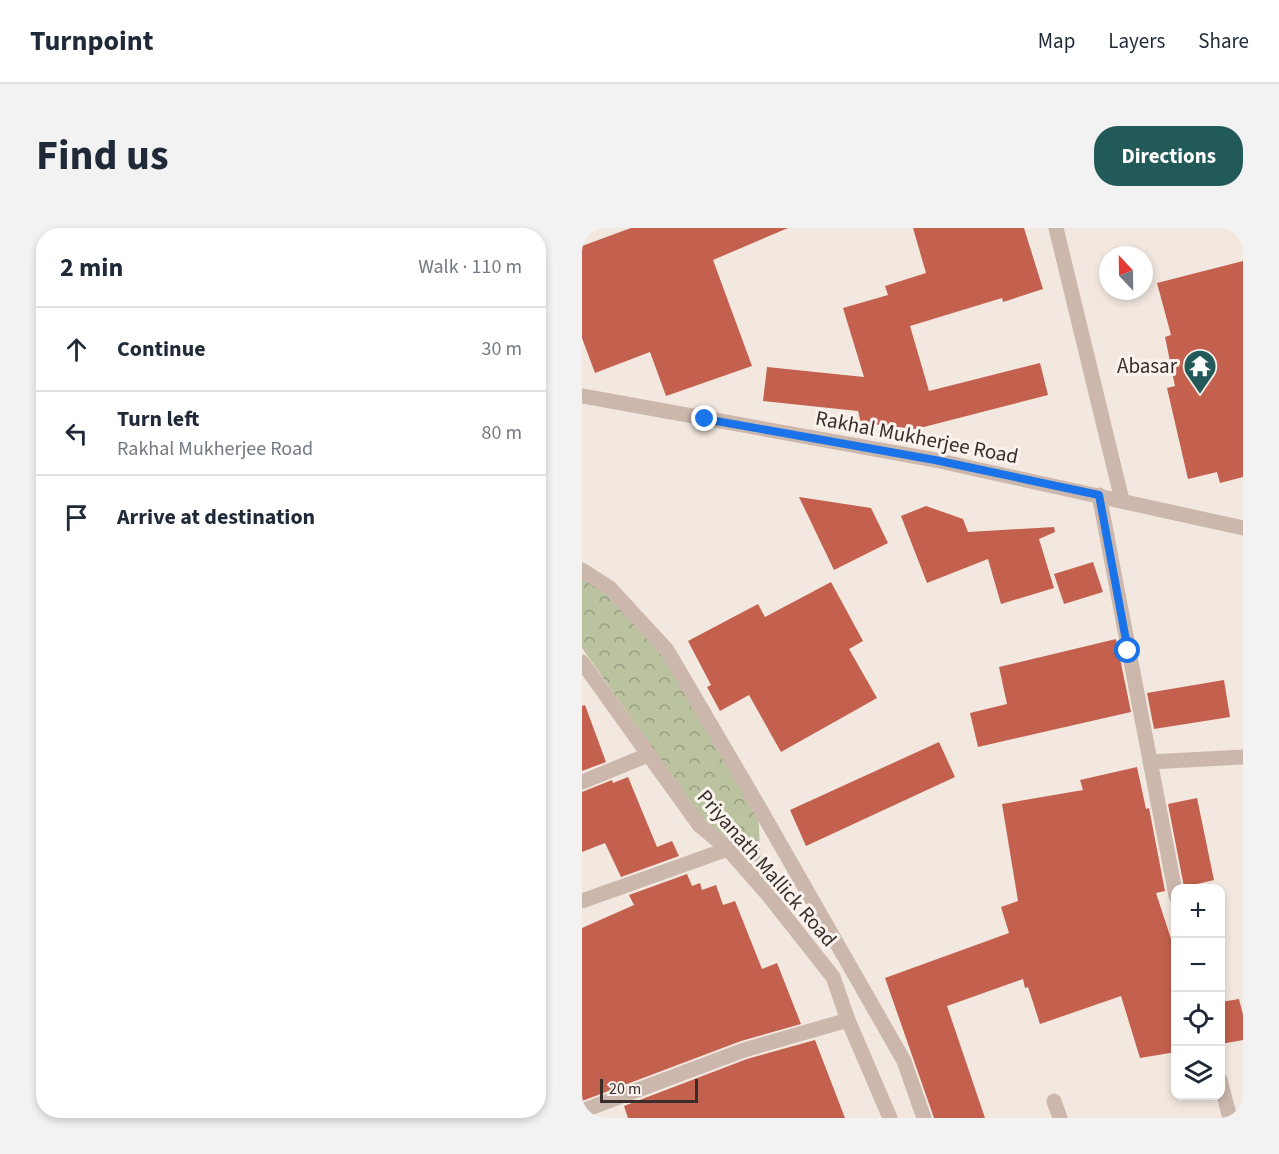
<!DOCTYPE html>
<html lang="en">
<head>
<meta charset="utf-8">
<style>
  body { margin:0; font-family:"Source Sans 3",sans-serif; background:#f2f2f3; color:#1f2937 }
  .controls { position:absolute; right:18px; bottom:18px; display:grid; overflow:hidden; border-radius:12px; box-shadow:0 3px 9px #0003 }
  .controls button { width:54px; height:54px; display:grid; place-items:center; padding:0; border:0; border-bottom:2px solid #e0e1e3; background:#fff; color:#1f2937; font:30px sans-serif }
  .compass { position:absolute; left:517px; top:18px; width:54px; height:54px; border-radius:50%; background:#fff; box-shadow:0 3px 9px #0003; rotate:338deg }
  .scale { position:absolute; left:18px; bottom:15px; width:98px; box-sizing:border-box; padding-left:6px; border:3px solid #392e2b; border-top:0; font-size:16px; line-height:21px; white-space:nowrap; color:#392e2b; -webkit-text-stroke:4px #faf3ed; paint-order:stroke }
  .stop { position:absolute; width:18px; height:18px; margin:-14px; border:4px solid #1a73e8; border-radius:50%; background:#fff }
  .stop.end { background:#1a73e8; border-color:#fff; box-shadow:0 2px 6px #0008 }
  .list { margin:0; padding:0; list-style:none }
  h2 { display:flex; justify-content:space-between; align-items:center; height:78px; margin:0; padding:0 24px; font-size:26px }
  h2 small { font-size:20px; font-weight:400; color:#747a83 }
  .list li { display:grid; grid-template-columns:39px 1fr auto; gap:18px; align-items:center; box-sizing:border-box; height:84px; padding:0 24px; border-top:2px solid #e0e1e3 }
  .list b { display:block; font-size:22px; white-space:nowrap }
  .list p { margin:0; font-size:20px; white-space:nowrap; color:#747a83 }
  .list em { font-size:20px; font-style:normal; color:#747a83 }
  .icon { flex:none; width:33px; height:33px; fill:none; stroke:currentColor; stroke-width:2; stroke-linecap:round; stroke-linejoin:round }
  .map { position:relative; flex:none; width:661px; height:890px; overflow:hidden; border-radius:24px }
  header { display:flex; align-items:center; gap:36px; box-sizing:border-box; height:84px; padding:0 30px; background:#fff; border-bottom:2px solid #e0e1e3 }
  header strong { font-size:28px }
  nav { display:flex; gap:33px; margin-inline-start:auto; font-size:21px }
  .intro { display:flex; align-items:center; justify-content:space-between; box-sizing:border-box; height:144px; padding:0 36px }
  h1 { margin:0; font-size:42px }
  .button { padding:15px 27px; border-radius:24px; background:#215a59; color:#fff; font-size:21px; font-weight:700 }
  main { display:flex; gap:36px; padding:0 36px }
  aside { flex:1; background:#fff; border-radius:24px; box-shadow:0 3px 9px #0003 }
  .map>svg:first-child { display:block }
</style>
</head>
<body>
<header>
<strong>Turnpoint</strong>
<nav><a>Map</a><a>Layers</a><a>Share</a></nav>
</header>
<div class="intro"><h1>Find us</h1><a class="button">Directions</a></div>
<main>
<aside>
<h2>2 min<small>Walk · 110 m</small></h2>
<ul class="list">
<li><svg class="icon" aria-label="ahead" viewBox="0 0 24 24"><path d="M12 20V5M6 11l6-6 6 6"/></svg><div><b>Continue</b></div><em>30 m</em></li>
<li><svg class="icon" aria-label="left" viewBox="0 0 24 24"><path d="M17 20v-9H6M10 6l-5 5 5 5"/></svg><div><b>Turn left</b><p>Rakhal Mukherjee Road</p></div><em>80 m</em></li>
<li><svg class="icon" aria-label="arrive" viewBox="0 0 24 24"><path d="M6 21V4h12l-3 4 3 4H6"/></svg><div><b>Arrive at destination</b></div></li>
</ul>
</aside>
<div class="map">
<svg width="661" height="890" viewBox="0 0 661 890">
  <defs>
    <pattern id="forest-crowns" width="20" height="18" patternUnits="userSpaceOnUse" patternTransform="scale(1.5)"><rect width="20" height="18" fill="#bac2a0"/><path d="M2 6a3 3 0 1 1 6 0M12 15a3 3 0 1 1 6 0" fill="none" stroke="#989e83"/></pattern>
  </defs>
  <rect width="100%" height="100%" fill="#f3e8e0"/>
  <path fill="url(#forest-crowns)" d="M 0,350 L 27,362 L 84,423 L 176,581 L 179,639 L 118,588 L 0,420 Z"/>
  <path fill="#c3604e" d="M 49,0 L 206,0 L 131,32 L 170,138 L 84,168 L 68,124 L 13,145 L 0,110 L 0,18 Z
    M 331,0 L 442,0 L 461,61 L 421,74 L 420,70 L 328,98 L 347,163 L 458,135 L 466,167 L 334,201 L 279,195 L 276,183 L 181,173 L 185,139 L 282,149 L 261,80 L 306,67 L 303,58 L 344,45 Z
    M 661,33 L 661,249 L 638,255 L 635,244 L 606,251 L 585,160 L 593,158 L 583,109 L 589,107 L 575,55 Z
    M 217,269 L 289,280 L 306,315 L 252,342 Z
    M 344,278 L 381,291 L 386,304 L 472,299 L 473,304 L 457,311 L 472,360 L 419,376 L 406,331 L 345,355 L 319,288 Z
    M 511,334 L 521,364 L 482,376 L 472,346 Z
    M 249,354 L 281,413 L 267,421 L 295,470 L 199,524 L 167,467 L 138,483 L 125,459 L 129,457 L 106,413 L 176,376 L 183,389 Z
    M 534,411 L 549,484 L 396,519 L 388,485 L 425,476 L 417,439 Z
    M 642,452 L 648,489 L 572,501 L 565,465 Z
    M 3,477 L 24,534 L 0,543 L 0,478 Z
    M 357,514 L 373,549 L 224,618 L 208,582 Z
    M 555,539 L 564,581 L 567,580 L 583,663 L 574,665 L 594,726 L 594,824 L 558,830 L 539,768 L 458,796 L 446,759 L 443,760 L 441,751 L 365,778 L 403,890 L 352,890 L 303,750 L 427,705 L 419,679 L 436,673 L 420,576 L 501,562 L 498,552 Z
    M 46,549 L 75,619 L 90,613 L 97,628 L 39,649 L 23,615 L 0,624 L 0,564 L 30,552 L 31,555 Z
    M 615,570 L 632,652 L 602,659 L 586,576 Z
    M 105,646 L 110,658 L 118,655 L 120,662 L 134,657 L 141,677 L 153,673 L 180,741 L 195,735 L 219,796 L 159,813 L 0,873 L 0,700 L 52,677 L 47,667 Z
    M 657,771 L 661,787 L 661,812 L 639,816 L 639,774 Z
    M 233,812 L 263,890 L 46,890 L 42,878 L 165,831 Z"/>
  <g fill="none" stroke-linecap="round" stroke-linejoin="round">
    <path stroke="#cbb7ac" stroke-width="15" d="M 0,554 L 66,527
      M 0,673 L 146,621
      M 0,883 L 162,822 L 266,792"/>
    <path stroke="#cbb7ac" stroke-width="15" d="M 474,0 L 540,272
      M 0,168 L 353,232 L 661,300
      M 517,267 L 594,668
      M 0,342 L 28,360 L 85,422 L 177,579 L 322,833 L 342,890
      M 0,434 L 117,597 L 146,621 L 187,668 L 251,749 L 266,792 L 308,890
      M 568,534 L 661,529
      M 638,852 L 648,890
      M 472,873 L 478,890"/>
  </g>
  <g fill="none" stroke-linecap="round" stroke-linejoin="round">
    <path stroke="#1a73e8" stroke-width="8" d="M 123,191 L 353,232 L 517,267 L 546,423"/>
  </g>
  <defs>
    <g id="temple-pin" transform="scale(1.725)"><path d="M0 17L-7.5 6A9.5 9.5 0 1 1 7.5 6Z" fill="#215a59" stroke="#faf3ed"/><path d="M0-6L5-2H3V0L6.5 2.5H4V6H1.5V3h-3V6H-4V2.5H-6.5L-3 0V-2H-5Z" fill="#fff"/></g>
  </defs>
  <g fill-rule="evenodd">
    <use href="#temple-pin" x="618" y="138"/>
  </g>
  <g text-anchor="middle" stroke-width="6" stroke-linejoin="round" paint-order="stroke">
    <g font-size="21" fill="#392e2b" stroke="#faf3ed" text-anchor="end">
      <text x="595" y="145">Abasar</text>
    </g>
    <g font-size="21" fill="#392e2b" stroke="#faf3ed">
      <text transform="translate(335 209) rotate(11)" y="7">Rakhal Mukherjee Road</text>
      <text transform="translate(185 640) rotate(49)" y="7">Priyanath Mallick Road</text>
    </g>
  </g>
</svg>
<div class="controls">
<button>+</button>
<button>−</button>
<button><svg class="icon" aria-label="locate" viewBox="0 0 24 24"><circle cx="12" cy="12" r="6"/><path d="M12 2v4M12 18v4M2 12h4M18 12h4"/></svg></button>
<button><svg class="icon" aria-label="layers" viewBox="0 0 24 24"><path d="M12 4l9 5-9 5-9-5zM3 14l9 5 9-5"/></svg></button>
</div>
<svg class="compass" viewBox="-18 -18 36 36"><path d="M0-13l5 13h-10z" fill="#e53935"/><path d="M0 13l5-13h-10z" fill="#747a83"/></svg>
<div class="scale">20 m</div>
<div class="stop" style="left:546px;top:423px"></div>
<div class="stop end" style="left:123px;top:191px"></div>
</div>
</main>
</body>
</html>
